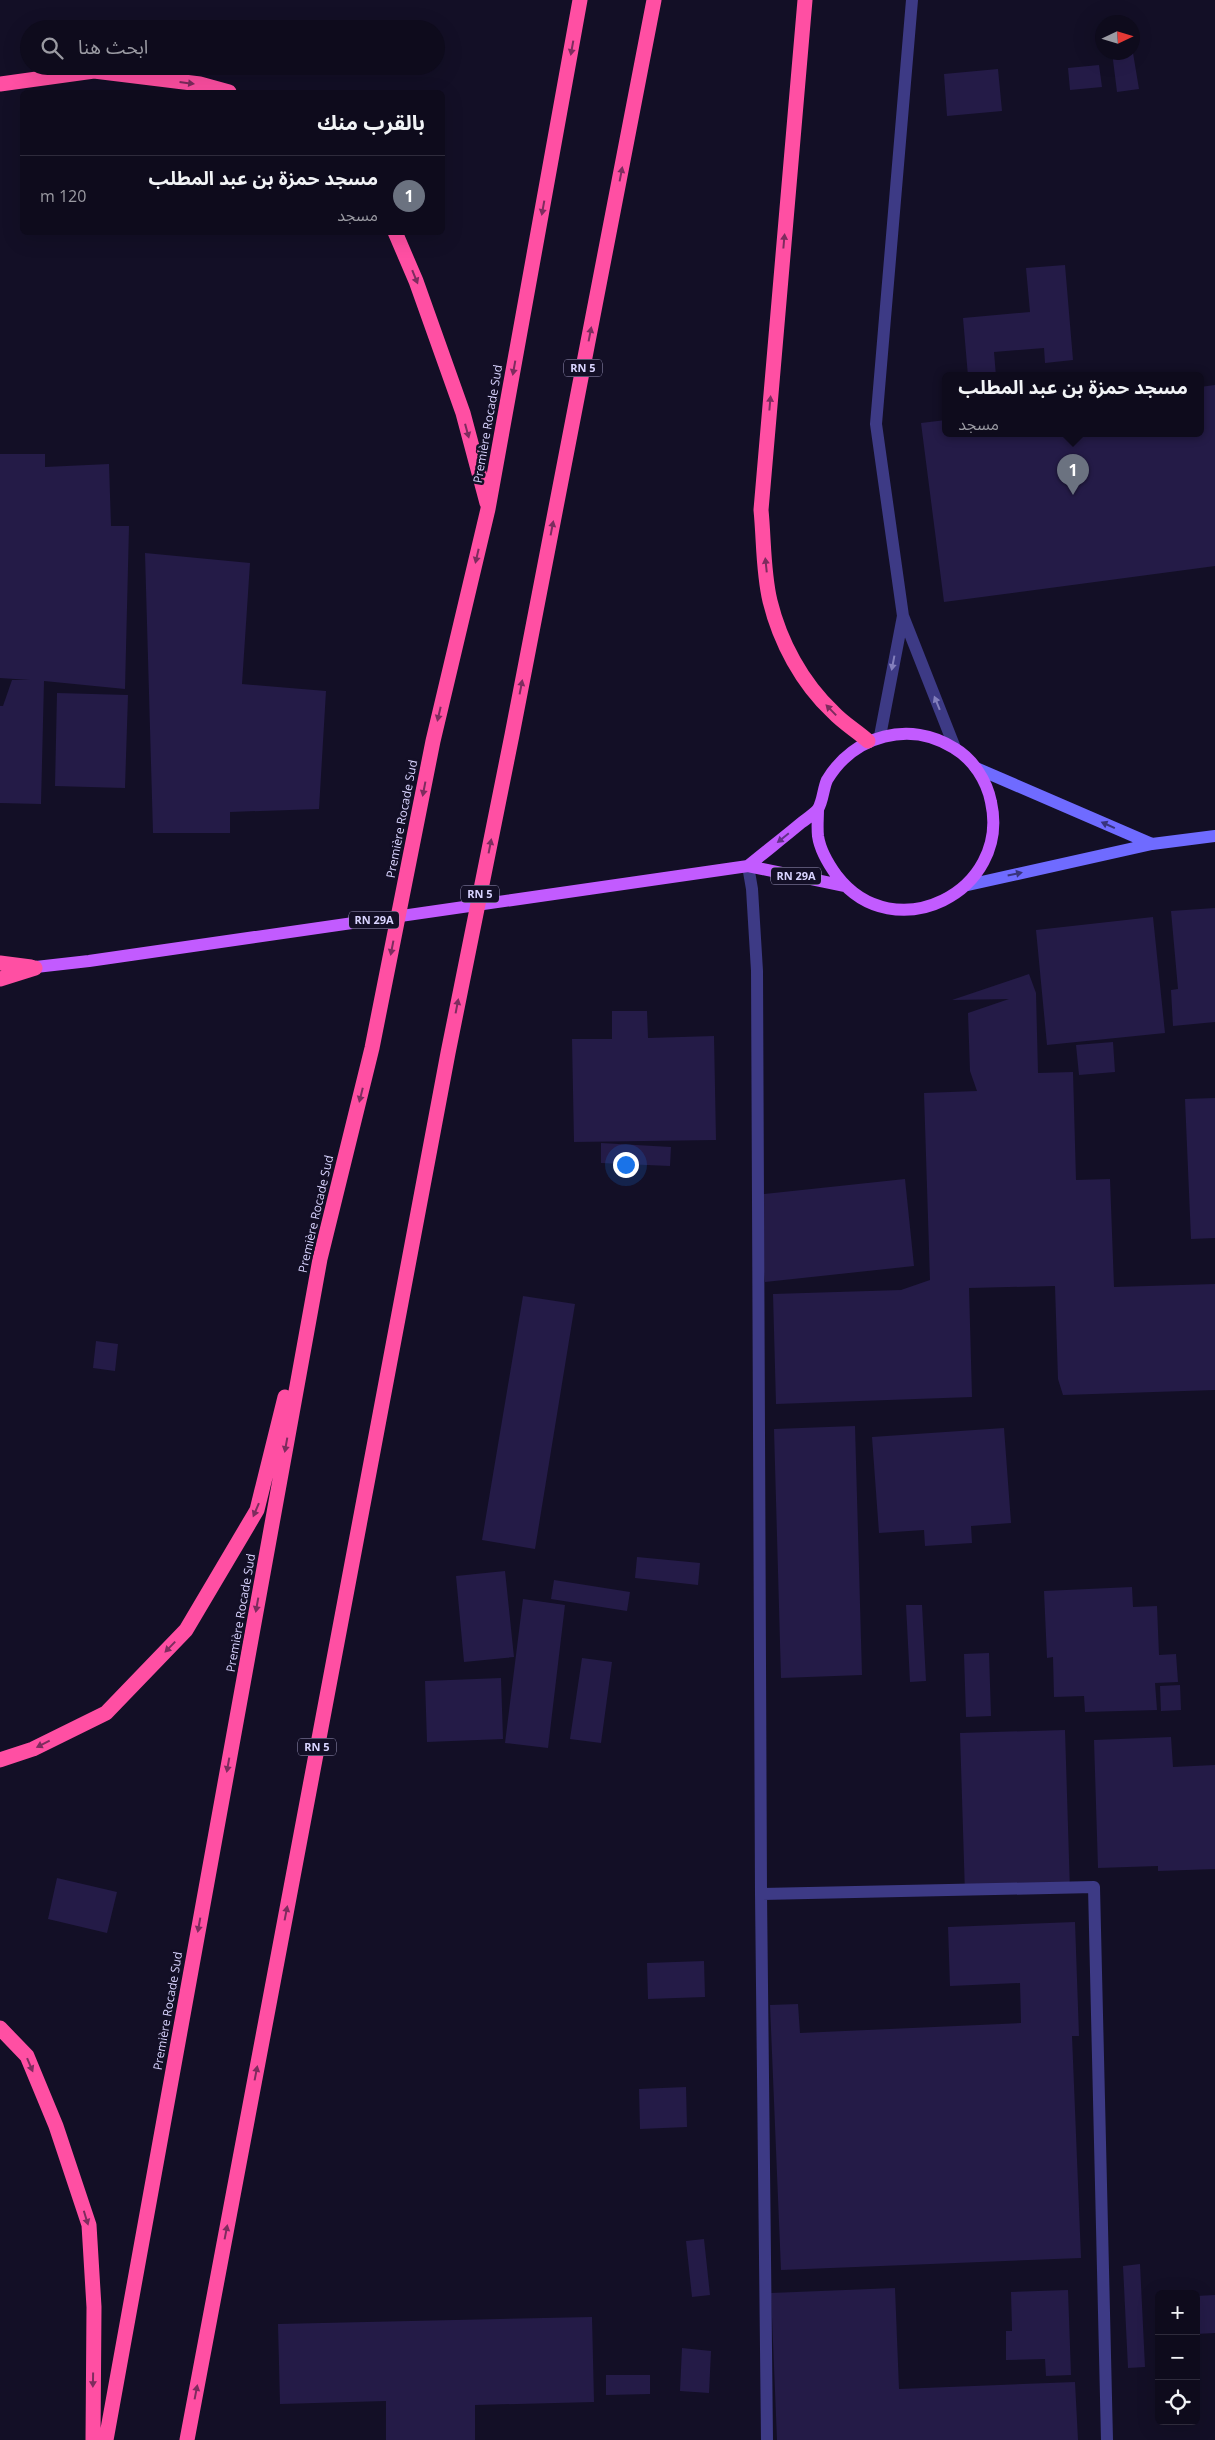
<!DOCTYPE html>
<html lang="ar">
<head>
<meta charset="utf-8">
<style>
  body { margin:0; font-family:"Open Sans","Noto Sans Arabic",sans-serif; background:#1c1929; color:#f1f3f6; direction:rtl }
  .controls { position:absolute; right:15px; bottom:15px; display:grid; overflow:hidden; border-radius:8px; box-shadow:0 5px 20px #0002 }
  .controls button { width:45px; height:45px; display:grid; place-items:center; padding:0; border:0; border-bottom:1px solid #2e2b3b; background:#0e0b1c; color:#f1f3f6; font:25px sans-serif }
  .compass { position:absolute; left:1095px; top:15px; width:45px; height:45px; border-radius:50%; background:#0e0b1c; box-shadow:0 5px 20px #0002; rotate:86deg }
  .you { position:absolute; left:625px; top:1164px; width:18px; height:18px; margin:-12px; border:4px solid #fff; border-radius:50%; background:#1a73e8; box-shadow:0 0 0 8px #1a73e833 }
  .badge { display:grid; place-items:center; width:32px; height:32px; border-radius:50%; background:#0b8043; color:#fff; font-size:16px; font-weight:700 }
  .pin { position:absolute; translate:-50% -41px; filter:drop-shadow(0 1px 2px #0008) }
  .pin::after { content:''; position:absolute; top:26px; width:18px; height:15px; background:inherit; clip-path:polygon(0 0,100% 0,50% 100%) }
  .popup { position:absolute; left:942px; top:372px; width:262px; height:65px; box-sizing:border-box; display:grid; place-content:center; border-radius:8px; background:#0e0b1c; filter:drop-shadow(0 1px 4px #0005); font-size:16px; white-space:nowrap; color:#9b9ba3 }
  .popup b { font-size:19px; color:#f1f3f6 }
  .popup::after { content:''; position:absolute; left:50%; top:100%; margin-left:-10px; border:10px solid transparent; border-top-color:#0e0b1c }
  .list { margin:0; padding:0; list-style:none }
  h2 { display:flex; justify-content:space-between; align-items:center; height:65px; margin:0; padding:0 20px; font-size:21px }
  h2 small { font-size:16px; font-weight:400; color:#9b9ba3 }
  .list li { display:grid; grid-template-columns:32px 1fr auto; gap:15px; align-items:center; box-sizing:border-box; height:80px; padding:0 20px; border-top:1px solid #2e2b3b }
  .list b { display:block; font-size:19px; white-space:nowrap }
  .list p { margin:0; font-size:16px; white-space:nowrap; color:#9b9ba3 }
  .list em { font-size:16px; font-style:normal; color:#9b9ba3 }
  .icon { flex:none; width:28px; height:28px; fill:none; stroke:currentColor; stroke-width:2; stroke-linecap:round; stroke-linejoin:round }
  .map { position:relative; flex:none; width:1215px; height:2440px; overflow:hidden; direction:ltr }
  .search { position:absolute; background:#0e0b1c; box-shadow:0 5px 20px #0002; left:20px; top:20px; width:425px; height:55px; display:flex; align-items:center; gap:12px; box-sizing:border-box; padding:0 18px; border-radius:28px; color:#9b9ba3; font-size:19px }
  .panel { position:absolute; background:#0e0b1c; box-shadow:0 5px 20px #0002; left:20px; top:90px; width:425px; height:145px; border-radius:8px; direction:rtl }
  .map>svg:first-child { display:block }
</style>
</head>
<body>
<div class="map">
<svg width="1215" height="2440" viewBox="0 0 1215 2440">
  <rect width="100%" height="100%" fill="#130f26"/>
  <path fill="#241b47" d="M 1132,47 L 1139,89 L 1117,92 L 1112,52 L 1132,52 Z
    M 1099,65 L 1102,87 L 1070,90 L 1068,68 Z
    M 998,69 L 1002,111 L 947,116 L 944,74 Z
    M 1065,265 L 1073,360 L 1045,363 L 1044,348 L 994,352 L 996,376 L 968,376 L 963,318 L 1030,312 L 1026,268 Z
    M 1215,385 L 1215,566 L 944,602 L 921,423 L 946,420 L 946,434 L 1200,434 L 1200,387 Z
    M 0,454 L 45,454 L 45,467 L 109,464 L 111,526 L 129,526 L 125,689 L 44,681 L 41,804 L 0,803 L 0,706 L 3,706 L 12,680 L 30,680 L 0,678 Z
    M 145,553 L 250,563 L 242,684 L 326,691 L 319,809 L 230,812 L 230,833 L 153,833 Z
    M 57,693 L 128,695 L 125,788 L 55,786 Z
    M 1215,908 L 1215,1022 L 1173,1026 L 1171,990 L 1178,989 L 1171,911 Z
    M 1153,917 L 1165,1033 L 1047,1045 L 1036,930 Z
    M 1029,974 L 1036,993 L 1038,1073 L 1073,1072 L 1076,1180 L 1110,1179 L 1114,1287 L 1215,1284 L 1215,1390 L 1063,1395 L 1058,1379 L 1055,1286 L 969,1288 L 972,1397 L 776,1404 L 773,1294 L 901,1290 L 930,1280 L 924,1093 L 977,1091 L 970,1071 L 968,1013 L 1009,999 L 952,1000 Z
    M 612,1011 L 647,1011 L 648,1038 L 714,1036 L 716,1140 L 574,1142 L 572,1039 L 612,1039 Z
    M 1113,1042 L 1115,1072 L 1079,1075 L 1076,1045 Z
    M 1215,1098 L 1215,1238 L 1191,1239 L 1185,1099 Z
    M 601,1143 L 671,1147 L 670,1166 L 601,1163 Z
    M 905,1179 L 914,1266 L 765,1282 L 756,1195 Z
    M 523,1296 L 575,1304 L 535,1549 L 482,1540 Z
    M 96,1341 L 118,1344 L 115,1371 L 93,1368 Z
    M 855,1426 L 862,1675 L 781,1678 L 774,1429 Z
    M 1004,1428 L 1011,1523 L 971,1526 L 972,1543 L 925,1546 L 924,1530 L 879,1533 L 872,1437 Z
    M 637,1557 L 700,1563 L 698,1585 L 635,1578 Z
    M 505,1571 L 514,1657 L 464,1662 L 456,1576 Z
    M 554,1580 L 630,1592 L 627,1611 L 551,1599 Z
    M 1132,1587 L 1133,1607 L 1157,1606 L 1159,1655 L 1176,1654 L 1178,1682 L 1155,1683 L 1157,1710 L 1085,1712 L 1084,1696 L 1054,1697 L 1053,1657 L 1047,1658 L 1044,1591 Z
    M 523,1599 L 565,1605 L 548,1748 L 505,1743 Z
    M 906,1605 L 922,1605 L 926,1681 L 910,1682 Z
    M 989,1653 L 991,1716 L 966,1717 L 964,1654 Z
    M 582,1658 L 612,1662 L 601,1743 L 570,1739 Z
    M 501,1678 L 503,1739 L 427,1742 L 425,1681 Z
    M 1180,1685 L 1181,1710 L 1161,1711 L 1160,1686 Z
    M 1065,1730 L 1070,1891 L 965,1894 L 960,1733 Z
    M 1171,1737 L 1173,1767 L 1215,1765 L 1215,1869 L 1158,1871 L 1158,1866 L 1098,1868 L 1094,1740 Z
    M 57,1878 L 117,1892 L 107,1933 L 48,1919 Z
    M 1075,1922 L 1079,2036 L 1072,2036 L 1081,2258 L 781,2270 L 770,2005 L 798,2004 L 800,2033 L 1021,2023 L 1020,1983 L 950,1986 L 948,1927 Z
    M 704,1961 L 705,1997 L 648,1999 L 647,1963 Z
    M 686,2087 L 687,2127 L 640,2129 L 639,2089 Z
    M 704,2239 L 710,2295 L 692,2297 L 686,2241 Z
    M 1140,2264 L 1145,2367 L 1128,2368 L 1123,2266 Z
    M 895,2288 L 899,2389 L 1075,2382 L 1078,2440 L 777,2440 L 771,2293 Z
    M 1068,2290 L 1071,2375 L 1046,2376 L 1045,2359 L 1006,2360 L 1006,2331 L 1012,2331 L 1011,2292 Z
    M 1215,2295 L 1215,2333 L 1196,2334 L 1196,2296 Z
    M 592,2317 L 594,2402 L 475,2405 L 475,2440 L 386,2440 L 386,2401 L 280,2404 L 278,2324 Z
    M 682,2348 L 711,2351 L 709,2393 L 680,2391 Z
    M 606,2375 L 650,2375 L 650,2394 L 606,2395 Z"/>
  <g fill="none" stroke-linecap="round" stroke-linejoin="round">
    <path stroke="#3d3a85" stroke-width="12" d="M 912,0 L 876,424 L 903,616 L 955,748
      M 880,736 L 903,616
      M 748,866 L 752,889 L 757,971 L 761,1894 L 767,2440
      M 761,1894 L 1094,1887 L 1107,2440"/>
    <path stroke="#6f6bff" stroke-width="12" d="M 976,768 L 1152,844
      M 968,885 L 1152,844 L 1215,836"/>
    <path stroke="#c25bff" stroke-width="12" d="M 748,866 C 765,852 783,838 801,823 C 806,819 814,814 818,809 C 823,801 823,789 827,780 C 854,735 910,720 954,748 C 973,759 987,781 991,802 C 1011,892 894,950 837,876 C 829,865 820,850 818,836 C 817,827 818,818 818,809
      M 27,968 L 89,961 L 748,866 L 845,886"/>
    <path stroke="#ff4fa3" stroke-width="15" d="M 805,0 L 761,510 C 764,540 763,572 770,601 C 780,642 802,683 833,712 C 843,723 857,731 868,741
      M 0,84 L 94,71 L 200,84 L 229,92
      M 395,232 L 416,281 L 463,413 L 487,503
      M 0,963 L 31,967
      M 0,979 L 35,968
      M 0,1760 L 33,1749 L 106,1713 L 186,1630 L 257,1510 L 285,1397
      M 0,2028 L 27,2056 L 56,2126 L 89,2225 L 94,2307 L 93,2440
      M 106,2440 L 320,1259 L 372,1048 L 433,741 L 488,509 L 580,0
      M 187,2440 L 448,1053 L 512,735 L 654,0"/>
  </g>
  <defs><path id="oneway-solid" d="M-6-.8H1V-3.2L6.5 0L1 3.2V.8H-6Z" transform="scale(1.25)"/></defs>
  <g fill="#7d2c5e">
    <use href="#oneway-solid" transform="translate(572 48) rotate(100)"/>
    <use href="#oneway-solid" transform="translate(187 83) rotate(7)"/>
    <use href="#oneway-solid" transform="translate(621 174) rotate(-79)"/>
    <use href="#oneway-solid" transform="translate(543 208) rotate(100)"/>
    <use href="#oneway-solid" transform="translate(784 241) rotate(-85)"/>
    <use href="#oneway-solid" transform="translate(415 277) rotate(68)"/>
    <use href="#oneway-solid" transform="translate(590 334) rotate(-79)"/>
    <use href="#oneway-solid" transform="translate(514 368) rotate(100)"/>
    <use href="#oneway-solid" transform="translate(770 403) rotate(-85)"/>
    <use href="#oneway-solid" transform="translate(467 431) rotate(75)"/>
    <use href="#oneway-solid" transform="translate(552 528) rotate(-79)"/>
    <use href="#oneway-solid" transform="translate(477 556) rotate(103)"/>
    <use href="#oneway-solid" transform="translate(766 565) rotate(-96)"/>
    <use href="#oneway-solid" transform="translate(521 687) rotate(-79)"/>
    <use href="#oneway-solid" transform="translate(831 710) rotate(-134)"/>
    <use href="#oneway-solid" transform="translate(439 714) rotate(103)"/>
    <use href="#oneway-solid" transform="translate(424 789) rotate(101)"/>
    <use href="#oneway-solid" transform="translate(490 846) rotate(-79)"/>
    <use href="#oneway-solid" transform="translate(392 948) rotate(101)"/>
    <use href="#oneway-solid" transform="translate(457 1006) rotate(-79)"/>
    <use href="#oneway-solid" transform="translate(361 1095) rotate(104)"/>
    <use href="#oneway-solid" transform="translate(286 1445) rotate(100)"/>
    <use href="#oneway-solid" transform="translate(256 1510) rotate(113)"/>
    <use href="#oneway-solid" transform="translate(257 1605) rotate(100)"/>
    <use href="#oneway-solid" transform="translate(170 1647) rotate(134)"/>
    <use href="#oneway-solid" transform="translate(43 1744) rotate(153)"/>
    <use href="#oneway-solid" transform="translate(228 1765) rotate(100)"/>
    <use href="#oneway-solid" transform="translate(286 1913) rotate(-79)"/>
    <use href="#oneway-solid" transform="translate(199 1925) rotate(100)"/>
    <use href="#oneway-solid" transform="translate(30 2065) rotate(67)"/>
    <use href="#oneway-solid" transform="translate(256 2073) rotate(-79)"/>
    <use href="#oneway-solid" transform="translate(86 2218) rotate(73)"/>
    <use href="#oneway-solid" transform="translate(226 2232) rotate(-79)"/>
    <use href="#oneway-solid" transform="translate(93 2380) rotate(91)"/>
    <use href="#oneway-solid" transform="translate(196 2392) rotate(-79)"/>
  </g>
  <g fill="#837fbc">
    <use href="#oneway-solid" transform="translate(893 663) rotate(101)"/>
    <use href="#oneway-solid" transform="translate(937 703) rotate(-112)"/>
  </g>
  <g fill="#38347d">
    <use href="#oneway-solid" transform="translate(1108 825) rotate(-156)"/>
    <use href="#oneway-solid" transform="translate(1015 874) rotate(-12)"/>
  </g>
  <use fill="#623188" href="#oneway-solid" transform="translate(783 838) rotate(141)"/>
  <g text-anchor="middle" stroke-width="5" stroke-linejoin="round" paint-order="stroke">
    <g fill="#130f26" stroke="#9e99be" stroke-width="1">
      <rect x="564" y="359.5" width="38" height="17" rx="4"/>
      <rect x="771" y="867.5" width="50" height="17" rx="4"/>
      <rect x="461" y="885.5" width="38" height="17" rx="4"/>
      <rect x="349" y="911.5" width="50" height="17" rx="4"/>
      <rect x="298" y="1738.5" width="38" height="17" rx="4"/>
    </g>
    <g font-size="11" font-weight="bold" fill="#d9d4ff">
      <text x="583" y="372">RN 5</text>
      <text x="796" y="880">RN 29A</text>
      <text x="480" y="898">RN 5</text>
      <text x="374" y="924">RN 29A</text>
      <text x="317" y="1751">RN 5</text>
    </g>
    <g font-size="12" fill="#d9d4ff" stroke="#130f26">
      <text transform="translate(488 424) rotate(-80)" y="4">Première Rocade Sud</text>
      <text transform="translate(402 819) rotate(-79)" y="4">Première Rocade Sud</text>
      <text transform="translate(316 1214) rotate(-77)" y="4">Première Rocade Sud</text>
      <text transform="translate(241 1613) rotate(-80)" y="4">Première Rocade Sud</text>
      <text transform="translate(168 2011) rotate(-80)" y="4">Première Rocade Sud</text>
    </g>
  </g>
</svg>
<div class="controls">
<button>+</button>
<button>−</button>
<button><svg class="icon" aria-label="locate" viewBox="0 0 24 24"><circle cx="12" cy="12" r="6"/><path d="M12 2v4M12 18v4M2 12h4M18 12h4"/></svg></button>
</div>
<svg class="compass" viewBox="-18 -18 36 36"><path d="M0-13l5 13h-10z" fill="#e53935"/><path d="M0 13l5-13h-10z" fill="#9b9ba3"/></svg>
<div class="you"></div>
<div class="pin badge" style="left:1073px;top:495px;background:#6b7280">1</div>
<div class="popup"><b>مسجد حمزة بن عبد المطلب</b>مسجد</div>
<div class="search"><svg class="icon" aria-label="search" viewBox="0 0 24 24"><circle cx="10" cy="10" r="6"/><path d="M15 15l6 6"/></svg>ابحث هنا</div>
<section class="panel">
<h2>بالقرب منك<small></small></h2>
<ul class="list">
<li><span class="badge" style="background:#6b7280">1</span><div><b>مسجد حمزة بن عبد المطلب</b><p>مسجد</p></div><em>120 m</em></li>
</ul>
</section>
</div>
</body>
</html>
